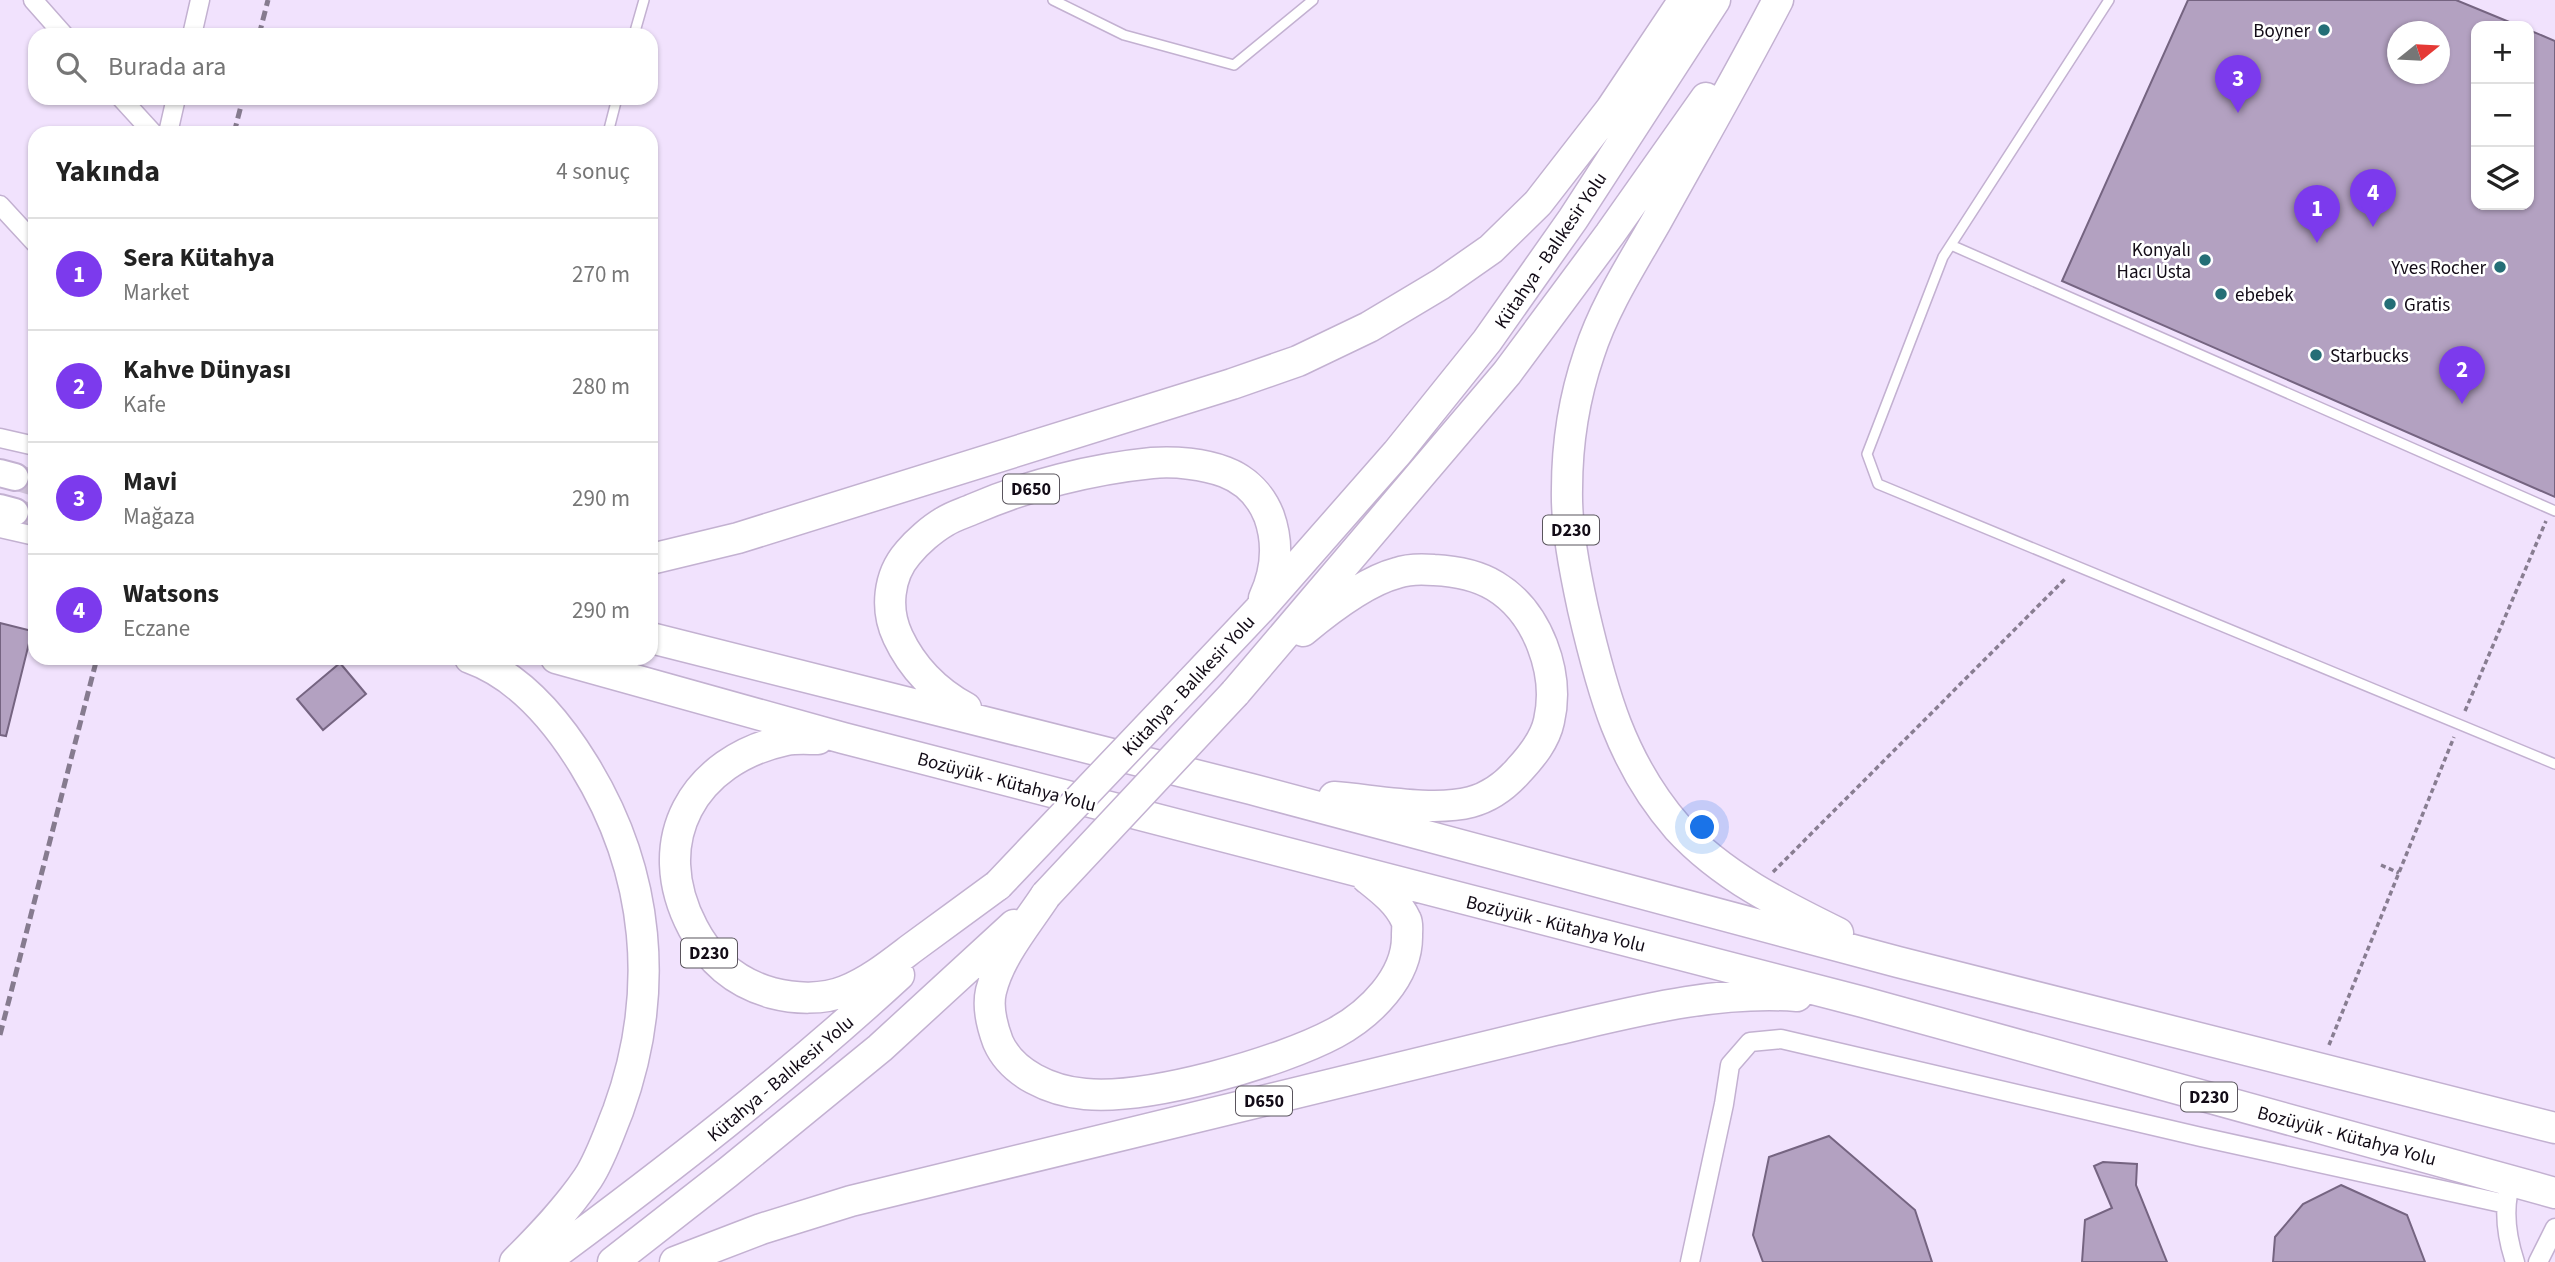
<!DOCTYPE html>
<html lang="tr">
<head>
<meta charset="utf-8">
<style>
  body { margin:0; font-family:"Source Sans 3",sans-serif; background:#f2f2f2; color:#222 }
  .controls { position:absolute; right:21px; top:21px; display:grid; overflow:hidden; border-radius:14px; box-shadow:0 2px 5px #0004 }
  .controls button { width:63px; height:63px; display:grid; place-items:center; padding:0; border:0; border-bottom:2px solid #e0e0e0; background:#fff; color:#222; font:35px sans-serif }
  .compass { position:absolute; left:2387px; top:21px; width:63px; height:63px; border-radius:50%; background:#fff; box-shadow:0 2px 5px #0004; rotate:72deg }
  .you { position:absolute; left:1703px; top:828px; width:24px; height:24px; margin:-18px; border:5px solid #fff; border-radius:50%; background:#1a73e8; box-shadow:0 0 0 10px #1a73e833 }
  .badge { display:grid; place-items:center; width:46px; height:46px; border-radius:50%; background:#7c3aed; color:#fff; font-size:23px; font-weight:700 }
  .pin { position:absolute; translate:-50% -58px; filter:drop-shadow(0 2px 4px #0008) }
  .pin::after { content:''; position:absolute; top:37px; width:24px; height:21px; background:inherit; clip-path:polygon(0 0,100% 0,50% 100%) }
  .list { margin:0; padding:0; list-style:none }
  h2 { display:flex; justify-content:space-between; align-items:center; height:91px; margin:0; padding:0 28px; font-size:30px }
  h2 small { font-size:23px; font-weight:400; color:#767676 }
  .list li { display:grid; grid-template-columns:46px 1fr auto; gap:21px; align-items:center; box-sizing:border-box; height:112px; padding:0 28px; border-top:2px solid #e0e0e0 }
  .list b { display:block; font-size:26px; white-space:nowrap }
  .list p { margin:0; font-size:23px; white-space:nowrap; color:#767676 }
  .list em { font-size:23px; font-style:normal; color:#767676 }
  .icon { flex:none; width:38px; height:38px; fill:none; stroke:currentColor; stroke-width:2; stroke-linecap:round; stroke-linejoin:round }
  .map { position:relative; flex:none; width:2555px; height:1262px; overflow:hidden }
  .search { position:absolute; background:#fff; box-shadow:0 2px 5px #0004; left:28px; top:28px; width:630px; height:77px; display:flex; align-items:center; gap:18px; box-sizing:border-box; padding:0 24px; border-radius:21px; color:#767676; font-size:26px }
  .panel { position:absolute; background:#fff; box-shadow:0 2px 5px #0004; left:28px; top:126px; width:630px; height:539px; border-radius:21px }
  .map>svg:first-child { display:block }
</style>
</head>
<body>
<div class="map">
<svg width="2555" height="1262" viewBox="0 0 2555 1262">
  <rect width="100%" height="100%" fill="#f1e2fd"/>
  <path fill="#b3a1c1" stroke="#756481" stroke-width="2" fill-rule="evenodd" d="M 2188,0 L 2456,0 L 2519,26 L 2476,26 L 2476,205 L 2529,205 L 2529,30 L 2555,41 L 2555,497 L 2062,281 ZM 2398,32 L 2440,32 L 2440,74 L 2398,74 Z
    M 0,623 L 32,631 L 6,736 L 0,735 Z
    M 340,663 L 366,694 L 323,730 L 297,699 Z
    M 1829,1136 L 1915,1210 L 1932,1262 L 1763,1262 L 1753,1235 L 1769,1157 Z
    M 2103,1162 L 2137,1164 L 2136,1185 L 2167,1262 L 2082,1262 L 2085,1220 L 2112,1208 L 2094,1166 Z
    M 2341,1185 L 2407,1215 L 2425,1262 L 2273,1262 L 2275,1237 L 2303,1204 Z"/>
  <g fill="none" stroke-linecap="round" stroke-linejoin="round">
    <path stroke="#d0c2da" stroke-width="26" stroke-dasharray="26 13" stroke-linecap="butt" d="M 15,477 L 35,483
      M 15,512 L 35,517"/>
    <g stroke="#c3b1d1" stroke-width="12">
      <path id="service" d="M 1053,0 L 1124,35 L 1234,65 L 1313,0
        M 2109,0 L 1943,257 L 1867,454 L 1878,484 L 2555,764
        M 634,35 L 644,0
        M 608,133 L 617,98
        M 1951,245 L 2555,511"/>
    </g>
    <g stroke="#c3b1d1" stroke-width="21">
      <path id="minor" d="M 33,0 L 64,35
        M 192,35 L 200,0
        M 121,98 L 153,133
        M 168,133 L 176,98
        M 0,205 L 35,243
        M 0,438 L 35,446
        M 0,528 L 35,536
        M 2508,1194 C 2504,1216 2508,1241 2515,1262
        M 1690,1262 L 1724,1104 L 1730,1065 L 1750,1042 L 1781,1039 L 2201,1137 L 2506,1204
        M 2538,1262 L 2555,1228"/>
    </g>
    <g stroke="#c3b1d1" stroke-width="30">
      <path id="secondary" d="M 0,473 L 15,477
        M 0,508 L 15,512"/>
    </g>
    <g stroke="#c3b1d1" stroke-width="33">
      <path id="trunk" d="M 1778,0 C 1739,75 1697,148 1656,222 C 1632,264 1604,307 1589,354 C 1574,398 1567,443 1567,489 C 1566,527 1575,572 1583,609 C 1602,691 1621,763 1678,828 C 1722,876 1781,905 1838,933
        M 651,559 L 738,538 L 1232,384 L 1298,361 L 1369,327 L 1441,284 L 1491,249 L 1538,203 L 1611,109 L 1684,0
        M 1303,631 C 1327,611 1366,581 1397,573 C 1408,569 1422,569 1434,570 C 1455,571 1477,575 1495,586 C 1538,612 1560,673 1549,721 C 1545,740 1532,756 1519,770 C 1506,785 1490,797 1471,802 C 1433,812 1374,800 1334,797
        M 651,638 L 1251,789 L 1898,962 L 2555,1128
        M 470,658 C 520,676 557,721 584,765 C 650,872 661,993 618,1111 C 609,1133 601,1158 588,1178 C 567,1209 541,1236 515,1262
        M 556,658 L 843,738 L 1863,1002 L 2555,1193
        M 1190,683 L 1259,610 L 1397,453 L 1487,341 L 1573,219 L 1715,0
        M 1235,693 L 1507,373 L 1610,234 L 1706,98
        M 966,708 C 935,691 913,669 898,637 C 885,610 888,576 908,553 C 917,542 932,529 944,522 C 953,516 964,513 973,509 C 1028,485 1092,469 1152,463 C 1175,461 1204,464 1225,472 C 1246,480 1261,496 1269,516 C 1279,544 1276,572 1264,598
        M 818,739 C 808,739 796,738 786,740 C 693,760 647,841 693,928 C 710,961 736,983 772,993 C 795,999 823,1000 845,991 C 870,981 891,964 912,948 C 941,927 969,906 998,885
        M 1046,895 C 1027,924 1000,955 991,991 C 987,1008 992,1026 998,1042 C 1012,1074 1051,1091 1085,1094 C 1148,1100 1279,1063 1335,1033 C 1370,1014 1408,977 1407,935 C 1407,930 1408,924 1406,920 C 1398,902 1382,890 1367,878
        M 544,1262 C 667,1171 787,1078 899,975
        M 613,1262 L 727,1173 L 880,1048 L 1014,925
        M 675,1262 L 761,1229 L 851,1201 L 1555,1030 C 1633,1012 1715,990 1797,996"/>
    </g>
    <path stroke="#887d91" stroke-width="3.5" stroke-dasharray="5 3.5" stroke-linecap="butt" d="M 2465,711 L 2546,521
      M 2381,865 L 2399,873
      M 1773,872 L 2066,578
      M 2329,1045 L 2454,737"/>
    <use href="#service" stroke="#fff" stroke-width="9"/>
    <use href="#minor" stroke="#fff" stroke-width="18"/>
    <use href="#secondary" stroke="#fff" stroke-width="26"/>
    <use href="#trunk" stroke="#fff" stroke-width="30"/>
    <path stroke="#867b8f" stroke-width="5" stroke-dasharray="10 5" stroke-linecap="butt" d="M 259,35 L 268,0
      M 234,133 L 243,98
      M 0,1035 L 97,658"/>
    <g stroke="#c3b1d1" stroke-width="33" stroke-linecap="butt">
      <path id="trunk-bridge" d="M 998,885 L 1190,683
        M 1046,895 L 1235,693"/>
    </g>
    <use href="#trunk-bridge" stroke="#fff" stroke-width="30"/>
  </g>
  <g fill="#246e76" stroke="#fff" stroke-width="2.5">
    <circle cx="2324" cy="30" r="7"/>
    <circle cx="2205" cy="260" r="7"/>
    <circle cx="2500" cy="267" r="7"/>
    <circle cx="2221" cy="294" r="7"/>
    <circle cx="2390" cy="304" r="7"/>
    <circle cx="2316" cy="355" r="7"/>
  </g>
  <g text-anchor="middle" stroke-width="5" stroke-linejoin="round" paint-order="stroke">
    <g fill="#fff" stroke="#59545c" stroke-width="2">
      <rect x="1003" y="474.5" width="56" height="29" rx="5"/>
      <rect x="1543" y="515.5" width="56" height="29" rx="5"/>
      <rect x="681" y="938.5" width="56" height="29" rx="5"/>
      <rect x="2181" y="1082.5" width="56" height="29" rx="5"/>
      <rect x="1236" y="1086.5" width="56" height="29" rx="5"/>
    </g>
    <g font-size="18" font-weight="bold" fill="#120b16">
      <text x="1031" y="495">D650</text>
      <text x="1571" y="536">D230</text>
      <text x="709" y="959">D230</text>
      <text x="2209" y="1103">D230</text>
      <text x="1264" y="1107">D650</text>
    </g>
    <g font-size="19" fill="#120b16" stroke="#fff" text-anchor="end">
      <text x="2310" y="37">Boyner</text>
      <text x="2191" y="256">Konyalı<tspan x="2191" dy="22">Hacı Usta</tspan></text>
      <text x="2486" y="274">Yves Rocher</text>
      <text x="2235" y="301" text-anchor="start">ebebek</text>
      <text x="2404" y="311" text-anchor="start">Gratis</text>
      <text x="2330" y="362" text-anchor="start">Starbucks</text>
    </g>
    <g font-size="19" fill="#120b16" stroke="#fff">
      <text transform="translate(1550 250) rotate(-56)" y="7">Kütahya - Balıkesir Yolu</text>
      <text transform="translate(1188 685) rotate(-47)" y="7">Kütahya - Balıkesir Yolu</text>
      <text transform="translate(1007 781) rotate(15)" y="7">Bozüyük - Kütahya Yolu</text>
      <text transform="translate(1556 923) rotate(14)" y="7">Bozüyük - Kütahya Yolu</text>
      <text transform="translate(780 1078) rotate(-40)" y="7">Kütahya - Balıkesir Yolu</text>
      <text transform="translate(2347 1135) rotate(15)" y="7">Bozüyük - Kütahya Yolu</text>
    </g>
  </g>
</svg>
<div class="controls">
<button>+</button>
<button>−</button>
<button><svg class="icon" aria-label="layers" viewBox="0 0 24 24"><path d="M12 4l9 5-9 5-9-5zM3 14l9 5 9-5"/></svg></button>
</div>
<svg class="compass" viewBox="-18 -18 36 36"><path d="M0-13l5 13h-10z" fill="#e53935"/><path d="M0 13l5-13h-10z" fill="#767676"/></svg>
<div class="you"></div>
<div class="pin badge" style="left:2317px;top:243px">1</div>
<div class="pin badge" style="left:2462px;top:404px">2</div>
<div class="pin badge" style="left:2238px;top:113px">3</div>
<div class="pin badge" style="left:2373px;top:227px">4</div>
<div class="search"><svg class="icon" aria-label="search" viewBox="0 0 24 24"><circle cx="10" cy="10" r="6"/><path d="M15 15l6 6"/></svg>Burada ara</div>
<section class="panel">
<h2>Yakında<small>4 sonuç</small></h2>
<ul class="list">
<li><span class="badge">1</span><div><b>Sera Kütahya</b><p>Market</p></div><em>270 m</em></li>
<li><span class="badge">2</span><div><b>Kahve Dünyası</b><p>Kafe</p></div><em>280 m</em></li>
<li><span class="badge">3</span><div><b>Mavi</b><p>Mağaza</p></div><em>290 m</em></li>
<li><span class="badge">4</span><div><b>Watsons</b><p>Eczane</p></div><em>290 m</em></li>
</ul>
</section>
</div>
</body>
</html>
